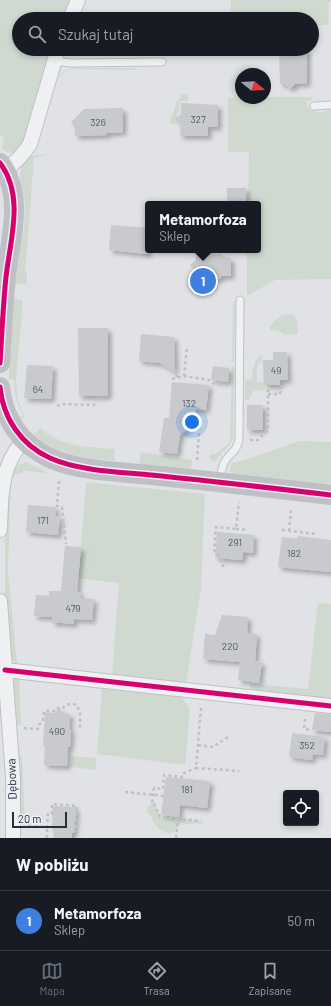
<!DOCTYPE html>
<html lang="pl">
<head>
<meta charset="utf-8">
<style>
  body { margin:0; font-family:Barlow,sans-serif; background:#20242c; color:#f1f3f6 }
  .controls { position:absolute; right:12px; bottom:12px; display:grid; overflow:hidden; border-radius:4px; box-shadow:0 2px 6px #0003 }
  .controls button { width:36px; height:36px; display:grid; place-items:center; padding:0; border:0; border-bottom:1px solid #363941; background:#171b24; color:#f1f3f6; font:20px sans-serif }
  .compass { position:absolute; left:235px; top:68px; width:36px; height:36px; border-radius:50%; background:#171b24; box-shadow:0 2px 6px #0003; rotate:108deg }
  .scale { position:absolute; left:12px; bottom:10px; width:55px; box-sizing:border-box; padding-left:4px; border:2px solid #272f3e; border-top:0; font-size:11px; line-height:14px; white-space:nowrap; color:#272f3e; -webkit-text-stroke:3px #edf0f5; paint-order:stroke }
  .you { position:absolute; left:192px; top:422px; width:14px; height:14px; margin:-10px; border:3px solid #fff; border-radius:50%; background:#1a73e8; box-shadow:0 0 0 6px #1a73e833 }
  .badge { display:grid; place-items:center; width:26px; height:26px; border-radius:50%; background:#686e78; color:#fff; font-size:13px; font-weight:700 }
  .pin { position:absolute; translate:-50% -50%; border:2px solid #fff; box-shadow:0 1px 4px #0006 }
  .popup { position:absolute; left:145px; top:201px; width:116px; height:52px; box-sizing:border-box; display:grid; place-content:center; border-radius:4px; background:#171b24; filter:drop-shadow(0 1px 3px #0005); font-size:13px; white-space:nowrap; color:#9ea1a6 }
  .popup b { font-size:15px; color:#f1f3f6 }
  .popup::after { content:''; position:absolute; left:50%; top:100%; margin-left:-8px; border:8px solid transparent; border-top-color:#171b24 }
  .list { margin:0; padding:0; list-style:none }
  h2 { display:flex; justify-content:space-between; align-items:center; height:52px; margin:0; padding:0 16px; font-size:17px }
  h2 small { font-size:13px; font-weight:400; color:#9ea1a6 }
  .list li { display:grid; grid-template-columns:26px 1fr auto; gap:12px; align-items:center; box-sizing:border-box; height:60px; padding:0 16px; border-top:1px solid #363941 }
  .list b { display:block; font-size:15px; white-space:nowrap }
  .list p { margin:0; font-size:13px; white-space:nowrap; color:#9ea1a6 }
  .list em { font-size:13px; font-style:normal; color:#9ea1a6 }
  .icon { flex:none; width:22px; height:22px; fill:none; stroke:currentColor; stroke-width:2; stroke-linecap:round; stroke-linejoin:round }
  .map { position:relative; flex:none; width:331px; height:838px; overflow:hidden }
  .search { position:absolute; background:#171b24; box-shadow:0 2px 6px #0003; left:12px; right:12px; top:12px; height:44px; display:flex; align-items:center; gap:10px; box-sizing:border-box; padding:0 14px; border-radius:22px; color:#9ea1a6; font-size:15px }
  .sheet { height:112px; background:#171b24 }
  nav { display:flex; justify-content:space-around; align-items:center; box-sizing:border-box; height:56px; border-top:1px solid #363941; background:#171b24; font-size:11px; color:#9ea1a6 }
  nav a { display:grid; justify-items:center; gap:2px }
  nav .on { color:#686e78 }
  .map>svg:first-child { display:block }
</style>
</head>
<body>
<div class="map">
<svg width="331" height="838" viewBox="0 0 331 838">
  <defs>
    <filter id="shadow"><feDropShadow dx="3.5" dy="3.5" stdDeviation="2" flood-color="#0004"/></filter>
  </defs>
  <rect width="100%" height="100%" fill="#e0e2e5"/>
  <path fill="#d0d9d0" d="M 0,0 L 73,0 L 64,19 L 19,19 L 19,49 L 53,49 C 48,67 30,140 19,149 C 13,154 7,153 2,149 L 4,138 L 0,135 Z
    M 231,0 L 331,0 L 331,1 L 329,2 L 328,25 L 312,25 L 312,19 L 231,19 Z
    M 70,68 L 135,68 L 138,70 L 71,69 L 57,77 L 40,135 L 54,78 Z
    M 180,93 L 188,95 L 188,101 L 180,101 L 179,113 L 177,115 L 177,124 L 170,124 L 172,114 L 175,110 L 174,107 L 176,106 L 176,102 L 181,96 Z
    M 265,97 L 311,97 L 312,100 L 307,101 C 306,108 314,113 321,112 C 324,112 327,110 331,110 L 331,279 L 275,280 L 247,296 L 247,250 L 258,250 L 258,204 L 248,204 L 249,152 L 228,152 L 228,98 Z
    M 48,154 L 34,158 L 25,272 L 27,272 L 27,285 L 15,283 L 24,227 L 25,204 L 20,179 L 20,173 L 23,164 L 30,156 Z
    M 13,296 L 19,300 L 23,300 L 16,382 L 18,400 L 24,415 L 27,415 L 22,419 L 19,417 L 23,415 L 16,400 L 14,380 L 9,379 L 9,354 Z
    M 233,301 L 235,304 L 234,362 L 232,363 Z
    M 284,314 L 294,315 L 297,320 L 298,334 L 285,335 L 277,330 L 271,330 L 269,328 C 273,323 278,316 284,314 Z
    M 263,355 L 262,361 C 255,364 257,375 257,382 L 265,382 L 265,390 L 253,391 L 249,400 L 245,400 L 245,380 L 252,379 C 253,369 253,359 263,355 Z
    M 232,366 L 234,367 L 233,438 C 230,447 220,453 216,461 L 211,460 L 210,457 L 211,454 L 216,454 L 230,442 Z
    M 40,428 C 62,447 87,447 115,449 L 114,461 C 85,458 58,454 34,437 L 35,433 Z
    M 299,441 L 331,442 L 331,486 L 235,476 L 230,472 L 231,463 L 245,460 Z
    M 141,452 L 192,460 L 191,469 L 188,471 L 139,465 Z
    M 26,462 L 50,474 L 23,470 L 23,474 L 21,472 L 11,477 L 8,571 L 17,664 L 10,659 L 5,594 L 5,529 L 8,481 L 17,466 Z
    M 86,482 L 205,494 L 201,588 L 186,684 L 112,677 L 119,583 L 67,577 L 66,568 L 79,569 Z
    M 318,603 L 331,604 L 331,701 L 250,693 L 250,684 L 308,689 Z
    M 12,677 L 19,677 L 21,725 L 14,725 Z
    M 102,689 L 181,697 L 190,709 L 185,765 L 97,754 Z
    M 22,756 L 25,824 L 18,822 L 16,757 Z
    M 72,756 L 96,758 L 96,770 L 71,767 Z
    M 151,803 L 154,804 L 160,817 L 204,821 L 202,824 C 195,823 189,825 182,823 C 179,826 176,830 172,832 C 166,836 157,828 154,823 C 151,818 152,815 147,812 L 147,808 Z"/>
  <path fill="#c8cacd" filter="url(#shadow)" d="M 280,49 L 307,49 L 307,83 L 295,84 L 290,89 L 285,84 L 280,84 L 279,57 L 281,57 Z
    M 181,103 L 218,105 L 218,127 L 208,127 L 208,136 L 180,136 L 181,125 L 175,119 L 181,114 Z
    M 123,108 L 123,132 L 107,133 L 106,135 L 75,136 L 75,127 L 71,122 L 84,109 Z
    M 227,188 L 246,188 L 246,204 L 227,204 Z
    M 111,225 L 148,228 L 148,254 L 109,250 Z
    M 206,253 L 222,254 L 222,257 L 231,258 L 231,276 L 221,276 L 221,279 L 212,278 L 212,285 L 195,284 L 195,270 L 190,265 L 196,260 L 196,256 L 206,256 Z
    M 78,328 L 108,328 L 108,396 L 79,396 Z
    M 141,334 L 174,337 L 175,372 L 160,363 L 139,361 Z
    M 273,352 L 287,352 L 288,380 L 280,380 L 280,385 L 264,385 L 263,360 L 273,360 Z
    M 27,365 L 53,366 L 51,399 L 24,398 Z
    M 213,366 L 229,368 L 228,382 L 211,380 Z
    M 172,382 L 209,385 L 206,410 L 196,409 L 191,427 L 180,435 L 177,454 L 159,452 L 164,418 L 169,418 Z
    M 247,405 L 263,405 L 263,430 L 247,430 Z
    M 28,505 L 56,507 L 55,516 L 60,517 L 58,535 L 26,532 Z
    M 217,532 L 254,535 L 253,553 L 243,552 L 243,560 L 215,558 Z
    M 298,536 L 331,540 L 331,572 L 278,567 L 282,537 L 297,539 Z
    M 65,546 L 81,547 L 77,592 L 81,593 L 80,598 L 94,599 L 92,620 L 74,619 L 74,624 L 63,623 L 52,623 L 52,617 L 34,616 L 36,595 L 49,596 L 49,591 L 61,591 Z
    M 222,615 L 248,617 L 247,633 L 257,634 L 255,661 L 262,662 L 259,683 L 238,680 L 240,662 L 203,659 L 205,634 L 215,635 Z
    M 59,708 L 63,713 L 70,714 L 69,729 L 71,729 L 70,747 L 68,747 L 67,766 L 44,765 L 45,746 L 43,745 L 45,712 L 54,713 Z
    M 315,713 L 331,714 L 331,732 L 312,730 Z
    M 292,733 L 325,737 L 323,755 L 313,754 L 312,760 L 289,757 Z
    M 166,777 L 210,781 L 207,808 L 180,805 L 179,817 L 161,815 Z
    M 53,806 L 76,807 L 74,833 L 72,833 L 72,838 L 53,838 L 54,831 L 52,831 L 52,825 Z"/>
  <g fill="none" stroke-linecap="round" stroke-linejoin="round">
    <g stroke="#bec0c3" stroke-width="9">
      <path id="lane" d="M 54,61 L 71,63 L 162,62
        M 314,106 L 331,105
        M 220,480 C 221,474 222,466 225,461 C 231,451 236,454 239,439 L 240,300"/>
    </g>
    <g stroke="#bec0c3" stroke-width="16">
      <path id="street" d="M 70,19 L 78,0
        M 5,169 C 16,163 23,155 30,144 L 58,49
        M 0,530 C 1,504 0,475 15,452 C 17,448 22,444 25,440
        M 0,601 L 13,778 L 13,838
        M 5,670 L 331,706"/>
    </g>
    <path stroke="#bfc0c5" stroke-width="2.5" stroke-dasharray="3 3" stroke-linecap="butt" d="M 176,369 L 177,377
      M 184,376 L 187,347
      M 172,379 L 184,376 L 209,380 L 212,383 L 222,384
      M 268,394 L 280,394 L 282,384
      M 57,406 L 62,404 L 94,405 L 97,398 L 107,399
      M 250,440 L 258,440 L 268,430 L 268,384
      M 197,460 L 200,421
      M 59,481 L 57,506 L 62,507 L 66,544
      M 236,529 L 248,530
      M 282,530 L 316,534
      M 289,531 L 291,510
      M 223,567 L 223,560 L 214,550 L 216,527 L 236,529 L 239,502
      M 201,708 L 196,768 L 239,771
      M 305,719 L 304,729 L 311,730
      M 24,728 L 38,729 L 39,725 L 43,721 L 44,711 L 54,711 L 57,708 L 62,709 C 66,704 71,703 77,705 L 80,713 L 80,728
      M 198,745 L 213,747 L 228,737
      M 125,792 L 164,796
      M 178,819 L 160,817 L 154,804 L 152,804 L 154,788 L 163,789 L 164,775 L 182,777 L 182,774 L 196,768
      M 28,826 L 47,827 L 48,813 L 52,813 L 52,804 L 77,806 L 76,832
      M 47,838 L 47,827
      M 176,838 L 178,819 L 200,821"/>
    <use href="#lane" stroke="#eff0f2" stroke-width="7"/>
    <use href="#street" stroke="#eff0f2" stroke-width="14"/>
    <path stroke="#bec0c5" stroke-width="20" d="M 0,163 C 25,196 10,240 6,277 C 3,305 2,334 0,363
      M 0,387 C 3,418 21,445 50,458 C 79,471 119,472 151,475 C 211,481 271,488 331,495"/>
    <g stroke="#edf0f5" stroke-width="8">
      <path id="cycleway" d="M 0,163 C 25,196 10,240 6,277 C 3,305 2,334 0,363
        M 0,387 C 3,418 21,445 50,458 C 79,471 119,472 151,475 C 211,481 271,488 331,495
        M 5,670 L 331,706"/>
    </g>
    <use href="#cycleway" stroke="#d6006c" stroke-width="5"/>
  </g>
  <g text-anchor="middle" stroke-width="3" stroke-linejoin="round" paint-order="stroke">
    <g font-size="10" fill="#505662">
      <text x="198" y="123">327</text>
      <text x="98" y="126">326</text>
      <text x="276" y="374">49</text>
      <text x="38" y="393">64</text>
      <text x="189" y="407">132</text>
      <text x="43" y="524">171</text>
      <text x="235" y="546">291</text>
      <text x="294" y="557">182</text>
      <text x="73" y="612">479</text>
      <text x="230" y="650">220</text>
      <text x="57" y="735">490</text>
      <text x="307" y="749">352</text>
      <text x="187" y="793">181</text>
    </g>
    <g font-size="12" fill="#272f3e" stroke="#edf0f5">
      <text transform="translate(12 779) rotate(-92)" y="4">Dębowa</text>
    </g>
  </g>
</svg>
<div class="controls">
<button><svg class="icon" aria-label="locate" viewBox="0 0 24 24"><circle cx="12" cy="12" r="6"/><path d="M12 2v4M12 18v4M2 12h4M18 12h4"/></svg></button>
</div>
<svg class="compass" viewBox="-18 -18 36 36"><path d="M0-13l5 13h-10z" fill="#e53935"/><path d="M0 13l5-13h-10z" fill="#9ea1a6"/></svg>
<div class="scale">20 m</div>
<div class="you"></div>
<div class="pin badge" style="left:203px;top:281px;background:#3f7fe0">1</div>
<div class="popup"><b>Metamorfoza</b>Sklep</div>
<div class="search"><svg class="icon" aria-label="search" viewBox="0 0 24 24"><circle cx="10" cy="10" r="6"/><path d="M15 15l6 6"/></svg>Szukaj tutaj</div>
</div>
<section class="sheet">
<h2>W pobliżu<small></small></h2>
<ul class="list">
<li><span class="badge" style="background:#3f7fe0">1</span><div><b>Metamorfoza</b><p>Sklep</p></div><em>50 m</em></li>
</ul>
</section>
<nav>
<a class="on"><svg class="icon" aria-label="map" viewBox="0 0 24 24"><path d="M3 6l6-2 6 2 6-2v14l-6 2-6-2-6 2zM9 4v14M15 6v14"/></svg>Mapa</a>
<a><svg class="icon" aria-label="directions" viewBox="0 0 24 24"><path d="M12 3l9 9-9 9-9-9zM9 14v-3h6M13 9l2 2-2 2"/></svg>Trasa</a>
<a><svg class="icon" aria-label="saved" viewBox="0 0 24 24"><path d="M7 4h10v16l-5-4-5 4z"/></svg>Zapisane</a>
</nav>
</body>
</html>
